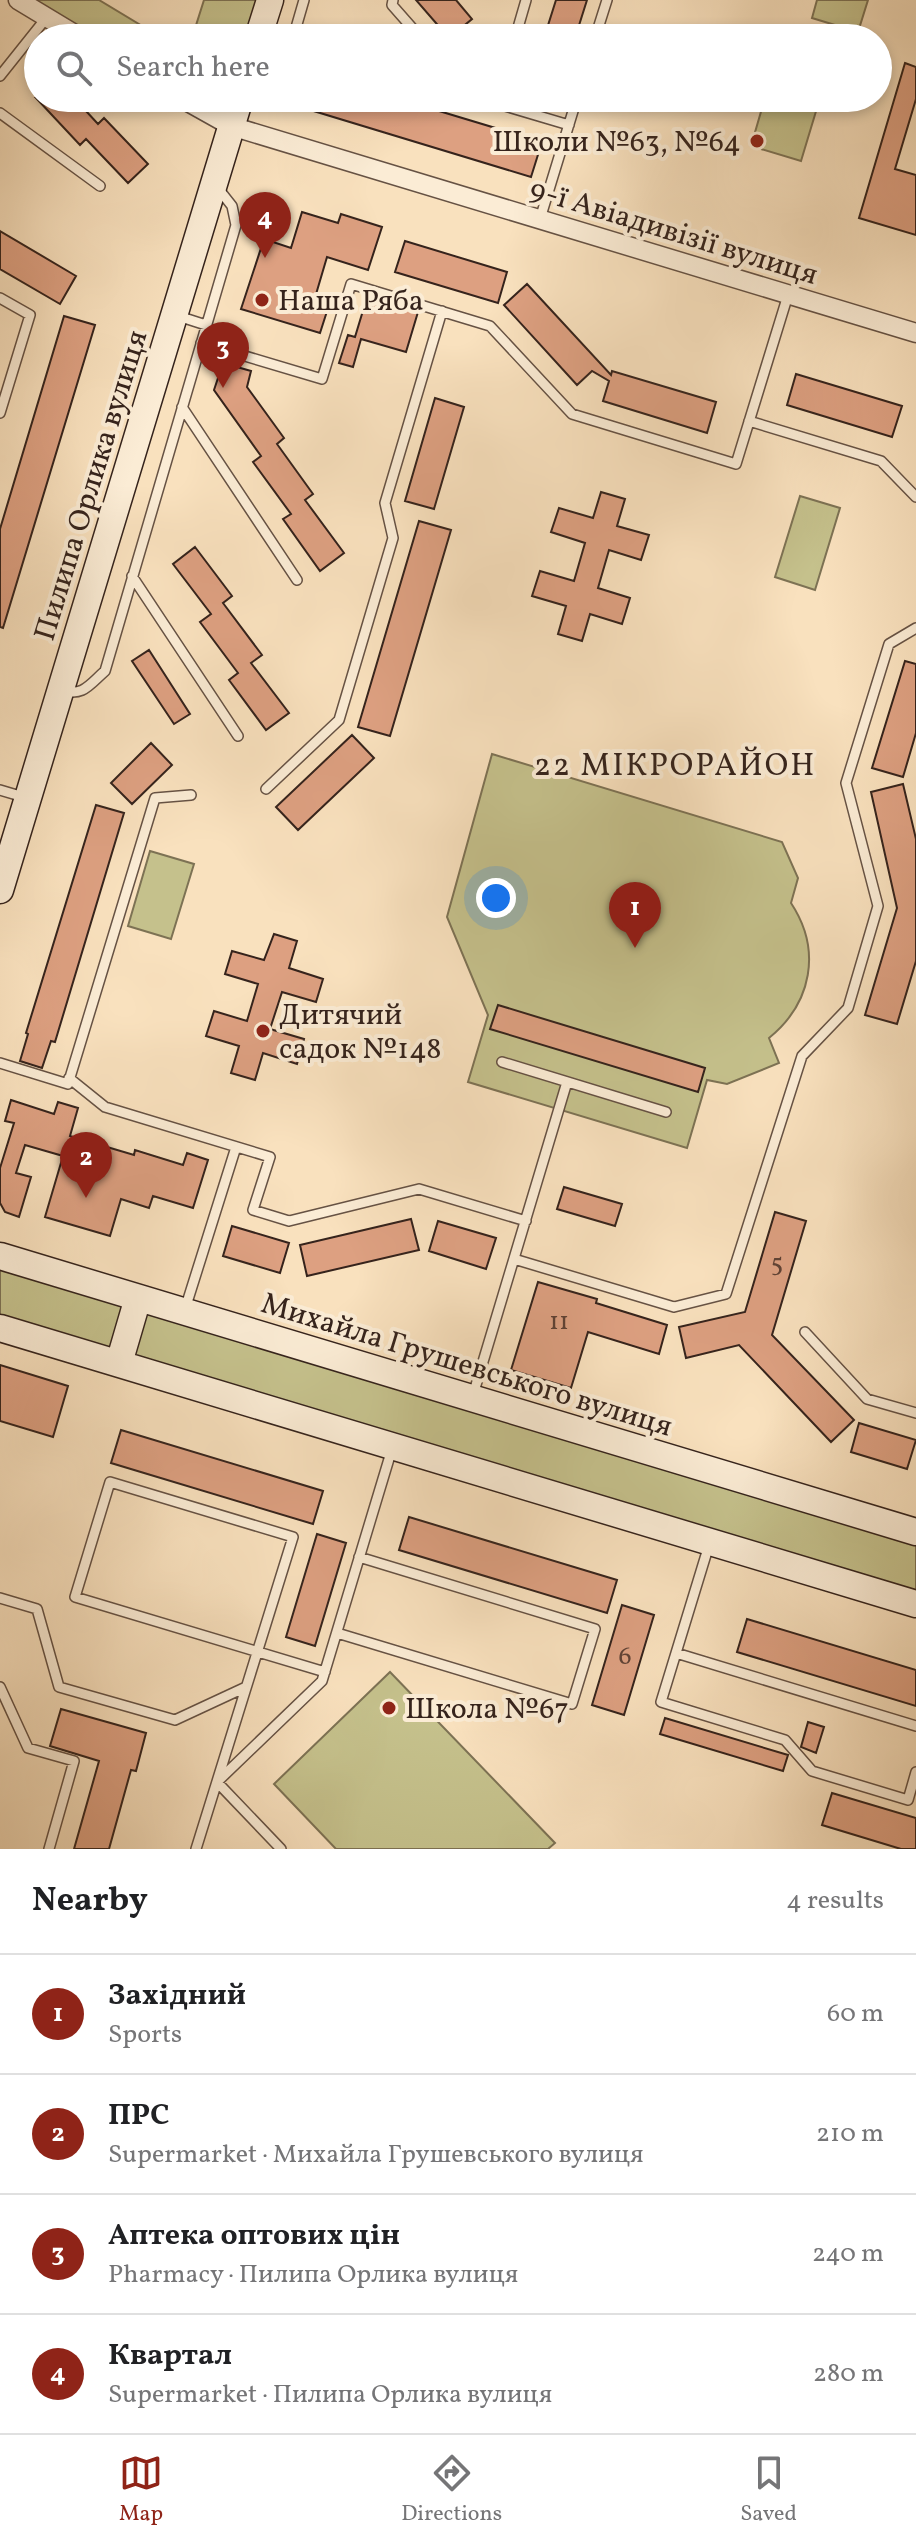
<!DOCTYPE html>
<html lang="en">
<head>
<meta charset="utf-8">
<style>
  body { margin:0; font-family:Vollkorn,serif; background:#f2f2f2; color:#202124 }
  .you { position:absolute; left:496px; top:898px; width:28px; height:28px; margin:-20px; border:6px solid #fff; border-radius:50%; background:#1a73e8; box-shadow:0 0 0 12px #1a73e833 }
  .badge { display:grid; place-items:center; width:52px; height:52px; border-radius:50%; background:#8f2418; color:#fff; font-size:26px; font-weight:700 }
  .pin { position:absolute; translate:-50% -66px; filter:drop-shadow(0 2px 4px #0008) }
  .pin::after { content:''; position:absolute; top:42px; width:28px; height:24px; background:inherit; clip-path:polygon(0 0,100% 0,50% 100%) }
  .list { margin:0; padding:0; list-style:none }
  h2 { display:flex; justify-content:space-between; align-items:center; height:104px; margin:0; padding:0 32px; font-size:34px }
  h2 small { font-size:26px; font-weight:400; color:#757577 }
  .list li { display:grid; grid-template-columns:52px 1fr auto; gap:24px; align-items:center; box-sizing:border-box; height:120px; padding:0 32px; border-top:2px solid #e0e0e0 }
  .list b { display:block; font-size:30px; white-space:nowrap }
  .list p { margin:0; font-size:26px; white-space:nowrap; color:#757577 }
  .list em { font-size:26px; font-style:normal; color:#757577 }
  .icon { flex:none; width:44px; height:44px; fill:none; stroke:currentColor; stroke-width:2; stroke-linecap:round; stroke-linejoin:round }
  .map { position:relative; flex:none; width:916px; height:1849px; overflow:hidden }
  .search { position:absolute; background:#fff; box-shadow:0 4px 12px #0003; left:24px; right:24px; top:24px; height:88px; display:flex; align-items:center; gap:20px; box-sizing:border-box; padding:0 28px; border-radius:44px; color:#757577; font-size:30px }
  .sheet { height:584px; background:#fff }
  nav { display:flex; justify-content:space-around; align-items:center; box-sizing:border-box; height:112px; border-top:2px solid #e0e0e0; background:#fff; font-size:22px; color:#757577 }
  nav a { display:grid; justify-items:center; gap:4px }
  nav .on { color:#8f2418 }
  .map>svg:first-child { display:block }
</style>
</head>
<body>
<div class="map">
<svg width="916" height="1849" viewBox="0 0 916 1849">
  <rect width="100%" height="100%" fill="#f9e1be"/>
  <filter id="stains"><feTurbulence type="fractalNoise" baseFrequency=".0025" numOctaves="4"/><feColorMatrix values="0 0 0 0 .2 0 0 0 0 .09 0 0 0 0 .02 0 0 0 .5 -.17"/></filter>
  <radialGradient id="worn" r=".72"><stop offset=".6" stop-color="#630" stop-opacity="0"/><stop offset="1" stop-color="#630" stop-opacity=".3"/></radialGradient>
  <path fill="#c5c18c" stroke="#7d7254" stroke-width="2" d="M 34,0 L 99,0 L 162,38 L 97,38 Z
    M 204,0 L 260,0 L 248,38 L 192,38 Z
    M 817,0 L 868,0 L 858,32 L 812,18 Z
    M 765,98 L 820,98 L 801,161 L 751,146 Z
    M 800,496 L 840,508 L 815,590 L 775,577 Z
    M 492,754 L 782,842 L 798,878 L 791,903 C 822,950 812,1003 769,1038 L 779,1063 L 727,1084 L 707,1080 L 687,1148 L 468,1082 L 488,1015 L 447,917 Z
    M 150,851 L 194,864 L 171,939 L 128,926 Z
    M 0,1265 L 127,1303 L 112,1354 L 0,1320 Z
    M 143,1308 L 916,1540 L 916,1596 L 128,1358 Z
    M 390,1672 L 555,1843 L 548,1849 L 336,1849 L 274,1784 Z"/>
  <path fill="#dda081" stroke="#35231c" stroke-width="2" d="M 416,0 L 456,0 L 472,19 L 449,38 Z
    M 556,0 L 587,0 L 575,38 L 544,38 Z
    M 905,63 L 916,67 L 916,99 L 895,169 L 916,175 L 916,235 L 859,218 Z
    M 36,98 L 74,98 L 98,124 L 104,118 L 148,164 L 128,183 L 86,139 L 80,145 Z
    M 310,98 L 396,98 L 542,142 L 531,177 L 307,109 Z
    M 302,212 L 338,223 L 341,214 L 382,227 L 368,270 L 327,257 L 314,301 L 329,305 L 320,333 L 241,309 L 264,239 L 291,248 Z
    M 0,231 L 76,276 L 60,304 L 0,269 Z
    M 405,241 L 507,272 L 498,303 L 395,272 Z
    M 527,284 L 611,375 L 612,371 L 716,402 L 707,433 L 603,401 L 609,381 L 592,371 L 577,385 L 504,305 Z
    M 374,299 L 418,312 L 406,352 L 361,339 L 353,367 L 339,363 L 348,335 L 355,337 L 365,304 L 372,306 Z
    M 64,316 L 95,325 L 3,628 L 0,627 L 0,529 Z
    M 223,363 L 251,371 L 247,387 L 284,438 L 277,444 L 313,494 L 305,500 L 344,553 L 320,571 L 283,519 L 291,514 L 253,462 L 261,456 L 214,390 Z
    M 796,374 L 902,406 L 892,437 L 787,405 Z
    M 435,398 L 464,407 L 434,509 L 405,501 Z
    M 601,492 L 625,499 L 617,526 L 649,535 L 641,560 L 609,550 L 598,588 L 630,598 L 622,624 L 590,614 L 582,641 L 558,634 L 566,606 L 532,596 L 540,571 L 574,581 L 585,543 L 551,532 L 559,508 L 593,518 Z
    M 419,521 L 451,530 L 390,736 L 358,727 Z
    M 195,547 L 232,596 L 223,603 L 262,655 L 251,663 L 289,713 L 266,730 L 229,680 L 238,673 L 200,622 L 211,614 L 173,564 Z
    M 149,650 L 190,714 L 174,724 L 132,661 Z
    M 905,661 L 916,664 L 916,733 L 903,777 L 872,768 Z
    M 352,735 L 374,758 L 298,830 L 276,807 Z
    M 151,743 L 172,765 L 132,804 L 111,783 Z
    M 903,784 L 916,839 L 916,961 L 897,1024 L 865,1015 L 897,908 L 871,792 Z
    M 96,805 L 124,813 L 55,1042 L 51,1041 L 42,1068 L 20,1061 L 28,1034 L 26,1033 Z
    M 274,934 L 297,941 L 289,968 L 323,979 L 316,1002 L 282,992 L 270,1029 L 304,1039 L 297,1064 L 263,1053 L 255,1080 L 231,1073 L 239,1046 L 206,1036 L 214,1011 L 247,1021 L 258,984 L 225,974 L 232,951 L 264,960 Z
    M 498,1005 L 705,1068 L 698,1092 L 490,1029 Z
    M 11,1100 L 54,1114 L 58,1102 L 78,1108 L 70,1136 L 134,1155 L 135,1150 L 183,1165 L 187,1153 L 208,1160 L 193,1208 L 153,1196 L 149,1208 L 121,1199 L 110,1236 L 45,1217 L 63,1156 L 25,1145 L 16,1173 L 31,1177 L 19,1217 L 5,1212 L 0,1203 L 0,1168 L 14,1123 L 5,1121 Z
    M 564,1187 L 622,1204 L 615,1226 L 557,1209 Z
    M 775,1212 L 806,1221 L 772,1335 L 854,1420 L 831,1442 L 739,1345 L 686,1358 L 679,1327 L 745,1312 Z
    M 411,1219 L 419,1250 L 307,1276 L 300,1245 Z
    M 438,1221 L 496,1238 L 486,1269 L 429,1251 Z
    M 232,1226 L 289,1243 L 280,1273 L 223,1256 Z
    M 538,1282 L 597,1299 L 596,1303 L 667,1325 L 659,1354 L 588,1332 L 571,1388 L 511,1370 Z
    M 0,1365 L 68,1386 L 53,1437 L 0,1421 Z
    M 859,1423 L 916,1440 L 907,1469 L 851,1452 Z
    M 121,1430 L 323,1491 L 313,1524 L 111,1463 Z
    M 409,1517 L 617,1580 L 607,1613 L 399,1550 Z
    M 317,1534 L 346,1543 L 315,1646 L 286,1637 Z
    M 622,1605 L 654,1615 L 624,1715 L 592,1705 Z
    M 747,1619 L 916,1670 L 916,1706 L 737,1652 Z
    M 61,1709 L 146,1733 L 136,1771 L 131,1770 L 109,1849 L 74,1849 L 99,1761 L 50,1746 Z
    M 665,1718 L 788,1755 L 783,1771 L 660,1734 Z
    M 808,1722 L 824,1727 L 816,1753 L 801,1747 Z
    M 832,1793 L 916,1818 L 916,1849 L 901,1849 L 822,1825 Z"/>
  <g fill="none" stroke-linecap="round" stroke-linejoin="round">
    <g stroke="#665244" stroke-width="12">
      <path id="lane" d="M 393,0 L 392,5 L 421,38
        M 293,38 L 304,0
        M 515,38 L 526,0
        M 595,38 L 607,0
        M 0,76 L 47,17
        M 478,98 L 569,125
        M 0,113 L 100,186
        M 540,219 L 577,98
        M 0,298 L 30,315 L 0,413
        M 178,316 L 206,325
        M 201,343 L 322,379 L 351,284 L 490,326 L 572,414 L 736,464 L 788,295
        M 182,407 L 297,580
        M 749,421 L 881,461 L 916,497
        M 132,576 L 238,736
        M 62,690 C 83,697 89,685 105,671 L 236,225 L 232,206 L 217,187
        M 266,789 L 339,720 L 393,538 L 385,503 L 442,311
        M 0,790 L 27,798
        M 502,1062 L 666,1112
        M 0,1063 L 68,1084 L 155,798 L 191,795
        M 69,1078 L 105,1107 L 270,1157 L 253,1210 L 289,1221 L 419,1189 L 526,1221
        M 514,1259 L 674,1307 L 726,1294 L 802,1056 L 848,1008 L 878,906 L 846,783 L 889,644 L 916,628
        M 185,1309 L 236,1147
        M 805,1332 L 867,1399 L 916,1413
        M 473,1395 L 567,1082
        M 709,1545 L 661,1702 L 785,1740 L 812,1771 L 908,1800 L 916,1772
        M 0,1598 L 37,1609 L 59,1687 L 175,1720 L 246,1687
        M 337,1633 L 572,1704 L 595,1629 L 359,1557
        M 676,1653 L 916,1726
        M 0,1687 L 28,1748 L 74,1761 L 49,1849
        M 196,1849 C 228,1745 261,1641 293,1537 L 110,1482 L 75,1597 C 158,1622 241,1647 325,1672
        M 281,1849 L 217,1782 L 322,1681 L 392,1449"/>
    </g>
    <g stroke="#665244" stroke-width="21">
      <path id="street" d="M 18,0 L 81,38
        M 181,98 L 231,126 L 916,333"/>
    </g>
    <g stroke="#35231c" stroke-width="29">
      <path id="secondary" d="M 258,38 L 270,0
        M 0,890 L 240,98
        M 0,1256 L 916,1532
        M 0,1328 L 916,1604
        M 119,1363 L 138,1298"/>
    </g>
    <use href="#lane" stroke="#fbecd5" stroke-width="9"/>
    <use href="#street" stroke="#fbecd5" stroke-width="18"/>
    <use href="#secondary" stroke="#fbecd5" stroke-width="26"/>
  </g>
  <g fill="#8f2418" stroke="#fbecd5" stroke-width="3">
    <circle cx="757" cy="141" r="8"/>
    <circle cx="262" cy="300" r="8"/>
    <circle cx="263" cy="1031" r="8"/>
    <circle cx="389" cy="1708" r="8"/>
  </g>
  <g text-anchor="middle" stroke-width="8" stroke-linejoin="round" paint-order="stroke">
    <g font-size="26" fill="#5f4235">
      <text x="777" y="1271">5</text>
      <text x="559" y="1329">11</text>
      <text x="625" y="1664">6</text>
    </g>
    <g font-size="30" fill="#35231c" stroke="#fbecd5" text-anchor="start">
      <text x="741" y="151" text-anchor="end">Школи №63, №64</text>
      <text x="278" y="310">Наша Ряба</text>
      <text x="279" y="1024">Дитячий<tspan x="279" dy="34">садок №148</tspan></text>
      <text x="405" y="1718">Школа №67</text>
    </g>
    <g font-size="30" fill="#35231c" stroke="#fbecd5">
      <text transform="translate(674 231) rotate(17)" y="10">9-ї Авіадивізії вулиця</text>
      <text transform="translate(90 485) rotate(-73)" y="10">Пилипа Орлика вулиця</text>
      <text transform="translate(467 1364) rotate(17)" y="10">Михайла Грушевського вулиця</text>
    </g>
    <g font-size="32" letter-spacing="2" fill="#35231c" stroke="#fbecd5">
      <text x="675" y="775">22 МІКРОРАЙОН</text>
    </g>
  </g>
  <rect width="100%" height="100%" filter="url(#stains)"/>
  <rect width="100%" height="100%" fill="url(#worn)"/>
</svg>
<div class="you"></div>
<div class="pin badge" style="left:635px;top:948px">1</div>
<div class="pin badge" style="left:86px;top:1198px">2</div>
<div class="pin badge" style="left:223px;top:388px">3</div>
<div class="pin badge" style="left:265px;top:258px">4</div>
<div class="search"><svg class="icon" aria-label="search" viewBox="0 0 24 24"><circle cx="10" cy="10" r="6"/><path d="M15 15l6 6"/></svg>Search here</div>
</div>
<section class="sheet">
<h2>Nearby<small>4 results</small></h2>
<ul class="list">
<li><span class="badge">1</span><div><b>Західний</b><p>Sports</p></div><em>60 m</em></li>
<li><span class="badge">2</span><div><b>ПРС</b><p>Supermarket · Михайла Грушевського вулиця</p></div><em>210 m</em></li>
<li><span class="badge">3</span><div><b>Аптека оптових цін</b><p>Pharmacy · Пилипа Орлика вулиця</p></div><em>240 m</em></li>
<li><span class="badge">4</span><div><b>Квартал</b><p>Supermarket · Пилипа Орлика вулиця</p></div><em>280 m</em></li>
</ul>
</section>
<nav>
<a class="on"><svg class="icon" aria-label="map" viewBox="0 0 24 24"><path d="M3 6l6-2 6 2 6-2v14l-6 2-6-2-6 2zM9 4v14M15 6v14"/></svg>Map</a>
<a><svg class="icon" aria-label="directions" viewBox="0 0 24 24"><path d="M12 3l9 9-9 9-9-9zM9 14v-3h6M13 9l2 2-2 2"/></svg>Directions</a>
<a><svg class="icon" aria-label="saved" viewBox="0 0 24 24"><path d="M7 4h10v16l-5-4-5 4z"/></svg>Saved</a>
</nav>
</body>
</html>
